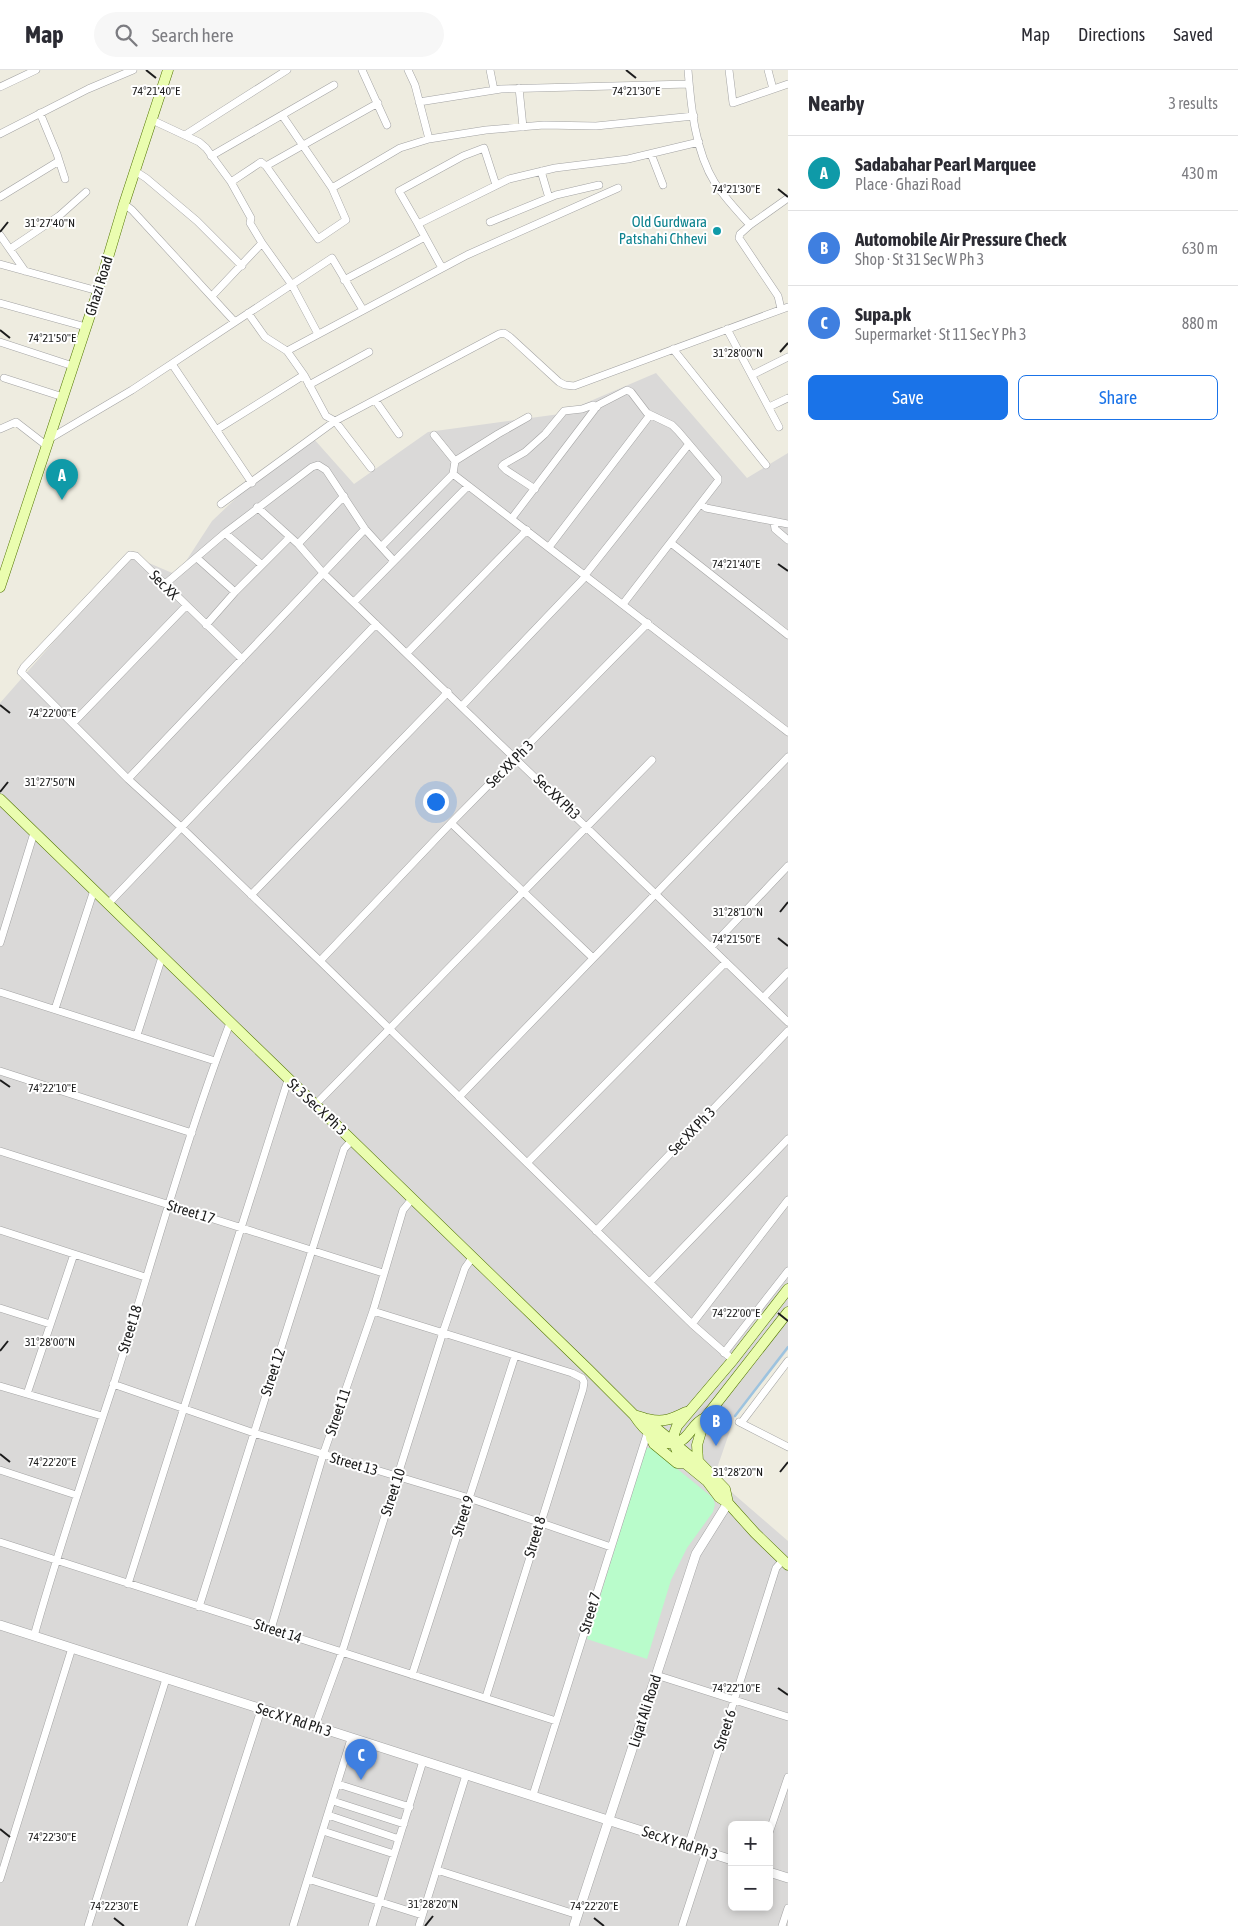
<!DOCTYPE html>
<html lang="en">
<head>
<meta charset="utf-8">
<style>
  body { margin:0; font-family:"Asap Condensed",sans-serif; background:#f7f7f7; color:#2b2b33 }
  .controls { position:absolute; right:15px; bottom:15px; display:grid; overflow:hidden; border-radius:8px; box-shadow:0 2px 8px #0003 }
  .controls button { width:45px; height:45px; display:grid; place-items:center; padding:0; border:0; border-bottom:1px solid #e1e1e2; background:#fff; color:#2b2b33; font:25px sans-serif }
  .you { position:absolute; left:435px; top:731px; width:18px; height:18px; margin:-12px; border:4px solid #fff; border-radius:50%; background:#1a73e8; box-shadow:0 0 0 8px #1a73e833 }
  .badge { display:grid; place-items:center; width:32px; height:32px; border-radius:50%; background:#1a73e8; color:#fff; font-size:16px; font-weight:700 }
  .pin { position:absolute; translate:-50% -41px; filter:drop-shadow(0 1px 2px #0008) }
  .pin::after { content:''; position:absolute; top:26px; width:18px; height:15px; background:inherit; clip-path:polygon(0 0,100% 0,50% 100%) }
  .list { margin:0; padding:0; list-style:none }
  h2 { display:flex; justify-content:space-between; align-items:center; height:65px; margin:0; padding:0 20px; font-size:21px }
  h2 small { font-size:16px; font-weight:400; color:#7c7c81 }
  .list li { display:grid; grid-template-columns:32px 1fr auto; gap:15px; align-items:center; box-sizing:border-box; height:75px; padding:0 20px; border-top:1px solid #e1e1e2 }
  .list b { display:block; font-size:19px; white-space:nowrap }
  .list p { margin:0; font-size:16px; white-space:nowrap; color:#7c7c81 }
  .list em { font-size:16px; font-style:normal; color:#7c7c81 }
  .actions { display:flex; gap:10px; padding:15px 20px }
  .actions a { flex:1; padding:11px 0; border:1px solid #1a73e8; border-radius:8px; text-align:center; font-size:18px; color:#1a73e8 }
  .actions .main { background:#1a73e8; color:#fff }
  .icon { flex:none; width:28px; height:28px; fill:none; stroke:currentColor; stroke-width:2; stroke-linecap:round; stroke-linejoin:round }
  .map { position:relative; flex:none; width:788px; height:1856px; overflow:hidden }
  header { display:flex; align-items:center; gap:30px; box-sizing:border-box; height:70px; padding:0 25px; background:#fff; border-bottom:1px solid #e1e1e2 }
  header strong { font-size:24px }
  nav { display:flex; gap:28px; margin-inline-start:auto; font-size:18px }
  .search { width:350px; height:45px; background:#f7f7f7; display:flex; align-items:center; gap:12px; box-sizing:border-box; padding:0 18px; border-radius:28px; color:#7c7c81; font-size:19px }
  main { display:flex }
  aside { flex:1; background:#fff }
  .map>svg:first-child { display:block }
</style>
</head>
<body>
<header>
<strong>Map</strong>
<div class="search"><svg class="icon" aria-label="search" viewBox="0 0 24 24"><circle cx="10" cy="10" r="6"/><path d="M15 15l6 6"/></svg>Search here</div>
<nav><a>Map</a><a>Directions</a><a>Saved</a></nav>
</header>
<main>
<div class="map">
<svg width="788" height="1856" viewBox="0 0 788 1856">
  <rect width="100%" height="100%" fill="#eeece0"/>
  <path fill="#dad9d8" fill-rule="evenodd" d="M 656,303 L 747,408 L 788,383 L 788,1280 L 735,1346 L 714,1407 L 788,1471 L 788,1856 L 0,1856 L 0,633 L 130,485 L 177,505 L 212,451 L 252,413 L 313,368 L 354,414 L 428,362 L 560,344 ZM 732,1755 L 769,1755 L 769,1837 L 732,1837 Z"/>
  <path fill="#b9fccb" d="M 646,1378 L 650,1378 L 653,1379 L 713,1428 L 715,1434 L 713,1442 L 687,1478 L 671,1510 L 647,1589 L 587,1569 Z"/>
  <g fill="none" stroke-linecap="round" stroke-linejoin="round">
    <path stroke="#9dc3df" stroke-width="2.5" d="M 735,1346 L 788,1277"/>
    <g stroke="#a3a3a3" stroke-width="8">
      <path id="minor" d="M 362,0 L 387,55
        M 408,0 L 415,15 L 429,69 L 486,60 L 544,55 L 596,56 L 694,46
        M 490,0 L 494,20
        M 688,0 C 691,37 695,81 715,113 C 725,128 738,142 750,155 L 740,164 L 739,168 L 778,226 L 781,239
        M 729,0 L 733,33 L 788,14
        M 768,0 L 773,19
        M 0,17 L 36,0
        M 519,18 L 523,57
        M 419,32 L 501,19 L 689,14
        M 40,43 L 57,84 L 65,109
        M 152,50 L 199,72 L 206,78 L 231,112 L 261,92 L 266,96 L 318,169 L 346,150 L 332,118 L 282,45
        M 0,64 L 88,19 L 133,0
        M 185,65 L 287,0
        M 651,84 L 663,115
        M 211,86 L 334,15
        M 266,96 L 378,33
        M 135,101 L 146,108 L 197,151 L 242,196
        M 541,101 L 549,128
        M 231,112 L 251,148 L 250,153 L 262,173
        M 332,118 L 400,78 L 429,69
        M 0,127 L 59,91
        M 124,134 L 132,140 L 234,251
        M 490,152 L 556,125 L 599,115
        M 418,154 L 399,121 L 463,86 L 484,78 L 496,115
        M 750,155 L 788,128
        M 0,165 L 25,201
        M 425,167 L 442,198
        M 10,179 L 59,146 L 86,122
        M 0,194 L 98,221
        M 344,210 L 425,167 L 418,154 L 509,109 L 555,98 L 628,89 L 699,72
        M 212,226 L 262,173 L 292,215 L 318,264
        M 0,233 L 86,257
        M 248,243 L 265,267 L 287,281 L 304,305 L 326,346 L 335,351 L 371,398
        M 727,259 L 779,357
        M 0,272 L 73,296
        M 673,279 L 766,395
        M 287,281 L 467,185 L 618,118
        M 172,294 L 252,413
        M 752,305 L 788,287
        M 4,308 L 63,327
        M 309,315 L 369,282
        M 375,330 L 399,364
        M 769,337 L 788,328
        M 0,359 L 16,352 L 47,376
        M 216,360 L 304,305
        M 49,369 L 132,320 L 332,188 L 363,240
        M 455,391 L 498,364 L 528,347
        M 453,404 L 788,662
        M 535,419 L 506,400 L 502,396 L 504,394 L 525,382 L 545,364 L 564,341 L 582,339 L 593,335 L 597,337
        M 221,434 L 335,351 L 499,264 L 504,263 L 510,267 L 559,312 L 565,315 L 574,316 L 788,237
        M 701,434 L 706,438 L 788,454
        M 257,437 L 298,474 L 324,504 L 788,952
        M 512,448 L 598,335 L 627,320 L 631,322 L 647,343 L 672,355 L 678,361 L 718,408 L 718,411 L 623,534
        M 774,452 L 775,459 L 788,470
        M 225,463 L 262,495
        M 671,473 L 788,565
        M 298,474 L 344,426
        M 382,476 L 453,404 L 455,391 L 434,365
        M 549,477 L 650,345
        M 197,488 L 235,522
        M 585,505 L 689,374
        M 164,515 L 225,463 L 312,397 L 318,395 L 326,400 L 365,459 L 394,491
        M 354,532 L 468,416
        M 206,555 L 235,522 L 290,467
        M 407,583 L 527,460
        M 242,589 L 136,486 L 130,485 L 24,597 L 21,602 L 128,709 L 182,758 L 320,891 L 692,1254 L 733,1290
        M 462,636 L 586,506
        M 73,653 L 186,536
        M 128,709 L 365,459
        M 451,753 L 593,888
        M 251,825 L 448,622
        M 109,833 L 376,554
        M 0,873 L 34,763
        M 711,877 L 788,796
        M 320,891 L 451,753 L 648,553
        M 0,922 L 215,991
        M 763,928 L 788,902
        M 55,939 L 94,820
        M 137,965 L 162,887
        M 0,1001 L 192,1063
        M 459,1027 L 788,687
        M 315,1035 L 652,690
        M 0,1081 L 383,1203
        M 527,1093 L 726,892
        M 0,1160 L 145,1207
        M 596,1161 L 788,961
        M 650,1212 L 788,1069
        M 0,1238 L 50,1254
        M 373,1241 L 572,1303 L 582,1308
        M 692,1254 L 788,1130
        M 724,1283 L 788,1201
        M 113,1314 L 254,1363 L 469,1428 L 611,1477
        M 0,1316 L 102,1346
        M 27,1324 L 74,1184
        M 739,1352 L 788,1377
        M 741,1353 L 788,1291
        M 0,1400 L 76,1425
        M 0,1472 L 556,1651
        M 128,1514 L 288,1010
        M 199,1537 L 344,1079 L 352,1070
        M 271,1559 L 323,1385 L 373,1241 L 403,1140 L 412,1129
        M 34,1566 C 58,1481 86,1397 114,1313 C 152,1193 185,1071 230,953
        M 412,1605 L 515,1286
        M 656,1605 L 788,1647
        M 486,1627 L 583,1319 L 584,1312 L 582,1308
        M 315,1656 L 342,1582 L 443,1262 L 465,1198 L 472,1188
        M 338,1714 L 410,1737
        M 533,1725 L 648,1361
        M 333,1731 L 404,1754
        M 328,1745 L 399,1769
        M 323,1761 L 394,1784
        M 769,1763 L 788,1707
        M 688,1776 L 776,1498 L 783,1490
        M 437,1800 L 578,1845
        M 0,1809 L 72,1578
        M 308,1809 L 422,1845
        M 88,1856 L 166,1609
        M 191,1856 L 261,1640
        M 293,1856 L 351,1669
        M 372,1856 L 423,1691
        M 419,1856 L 466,1705
        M 682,1856 L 706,1782
        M 782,1856 L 788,1838"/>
    </g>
    <g stroke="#a3a3a3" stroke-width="10">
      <path id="tertiary" d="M 0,1555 L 732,1790
        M 769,1802 L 788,1808
        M 574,1856 L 696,1484 L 728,1433"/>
    </g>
    <g stroke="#517500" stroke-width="11">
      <path id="secondary" d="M 0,517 L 98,221 L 124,134 L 168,0
        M 0,729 L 589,1300 L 634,1345 C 643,1359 665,1382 682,1370 C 691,1364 694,1352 705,1348 L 788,1242
        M 788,1219 L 733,1290 L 677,1356 L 674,1364 L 674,1373 L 680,1389 L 707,1411 L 719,1427 L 728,1433 L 755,1463 L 788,1495
        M 634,1345 L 644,1348 L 692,1388 L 698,1391 L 725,1419 L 728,1433
        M 648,1349 C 663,1353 672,1349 686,1342
        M 651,1368 L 654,1374 L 677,1393 L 682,1393
        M 698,1391 L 697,1375 L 705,1348"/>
    </g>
    <use href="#minor" stroke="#fff" stroke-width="7"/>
    <use href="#tertiary" stroke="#fff" stroke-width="9"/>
    <use href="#secondary" stroke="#eafdaf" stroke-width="10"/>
  </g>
  <path fill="none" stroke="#1c1c1c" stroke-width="2" d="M 146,0 L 156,8M 626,0 L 636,8M 778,119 L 788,127M 0,162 L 8,152M 0,260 L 10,268M 780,282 L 788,273M 778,494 L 788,501M 0,635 L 10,643M 0,722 L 8,712M 780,842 L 788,832M 778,868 L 788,876M 0,1010 L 10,1017M 778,1243 L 788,1251M 0,1281 L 8,1271M 0,1384 L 10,1392M 780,1402 L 788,1392M 778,1618 L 788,1625M 0,1759 L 10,1767M 114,1848 L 124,1856M 594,1848 L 604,1856M 425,1856 L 433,1846"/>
  <circle fill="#0f9aa8" stroke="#fff" stroke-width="2" cx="717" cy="161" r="5"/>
  <g text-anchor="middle" stroke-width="4" stroke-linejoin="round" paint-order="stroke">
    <g font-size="15" fill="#0d838f" stroke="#fff" text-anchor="end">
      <text x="707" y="157">Old Gurdwara<tspan x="707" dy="17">Patshahi Chhevi</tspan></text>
    </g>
    <g font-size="15" fill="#1c1c1c" stroke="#fff">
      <text transform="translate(99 216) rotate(-73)" y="5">Ghazi Road</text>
      <text transform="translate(164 515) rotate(45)" y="5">Sec XX</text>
      <text transform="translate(510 694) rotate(-45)" y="5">Sec XX Ph 3</text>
      <text transform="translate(557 727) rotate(44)" y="5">Sec XX Ph3</text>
      <text transform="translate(317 1037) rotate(43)" y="5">St 3 Sec X Ph 3</text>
      <text transform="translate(692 1061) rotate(-46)" y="5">Sec XX Ph 3</text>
      <text transform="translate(191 1142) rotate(17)" y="5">Street 17</text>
      <text transform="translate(130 1259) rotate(-73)" y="5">Street 18</text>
      <text transform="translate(273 1302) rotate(-72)" y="5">Street 12</text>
      <text transform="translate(338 1342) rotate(-71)" y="5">Street 11</text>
      <text transform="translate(354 1394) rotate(16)" y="5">Street 13</text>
      <text transform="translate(393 1422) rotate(-72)" y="5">Street 10</text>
      <text transform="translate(463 1446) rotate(-72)" y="5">Street 9</text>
      <text transform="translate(535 1467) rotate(-73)" y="5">Street 8</text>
      <text transform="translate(590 1543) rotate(-73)" y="5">Street 7</text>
      <text transform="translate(278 1561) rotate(18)" y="5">Street 14</text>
      <text transform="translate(645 1641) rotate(-72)" y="5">Liqat Ali Road</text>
      <text transform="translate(294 1650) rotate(18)" y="5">Sec X Y Rd Ph 3</text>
      <text transform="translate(725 1660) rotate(-72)" y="5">Street 6</text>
      <text transform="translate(680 1773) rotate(18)" y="5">Sec X Y Rd Ph 3</text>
    </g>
  </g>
  <g font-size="12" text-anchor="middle" fill="#1c1c1c" stroke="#fff" stroke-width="4" stroke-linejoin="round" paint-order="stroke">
    <text x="156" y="25">74°21'40"E</text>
    <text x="636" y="25">74°21'30"E</text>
    <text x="736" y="123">74°21'30"E</text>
    <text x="50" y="157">31°27'40"N</text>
    <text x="52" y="272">74°21'50"E</text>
    <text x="738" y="287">31°28'00"N</text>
    <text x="736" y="498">74°21'40"E</text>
    <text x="52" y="647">74°22'00"E</text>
    <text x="50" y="716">31°27'50"N</text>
    <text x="738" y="846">31°28'10"N</text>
    <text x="736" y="873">74°21'50"E</text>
    <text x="52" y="1022">74°22'10"E</text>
    <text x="736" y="1247">74°22'00"E</text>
    <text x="50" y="1276">31°28'00"N</text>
    <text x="52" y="1396">74°22'20"E</text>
    <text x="738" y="1406">31°28'20"N</text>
    <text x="736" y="1622">74°22'10"E</text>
    <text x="52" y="1771">74°22'30"E</text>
    <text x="433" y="1838">31°28'20"N</text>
    <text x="114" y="1840">74°22'30"E</text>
    <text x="594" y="1840">74°22'20"E</text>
  </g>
</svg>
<div class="controls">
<button>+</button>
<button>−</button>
</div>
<div class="you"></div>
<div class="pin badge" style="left:62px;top:430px;background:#0f9aa8">A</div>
<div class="pin badge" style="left:716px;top:1376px;background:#3f7fe0">B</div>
<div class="pin badge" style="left:361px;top:1710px;background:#3f7fe0">C</div>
</div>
<aside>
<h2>Nearby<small>3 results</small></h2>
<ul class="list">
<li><span class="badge" style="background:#0f9aa8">A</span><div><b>Sadabahar Pearl Marquee</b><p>Place · Ghazi Road</p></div><em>430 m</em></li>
<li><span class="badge" style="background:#3f7fe0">B</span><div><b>Automobile Air Pressure Check</b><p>Shop · St 31 Sec W Ph 3</p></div><em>630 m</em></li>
<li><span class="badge" style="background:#3f7fe0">C</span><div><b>Supa.pk</b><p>Supermarket · St 11 Sec Y Ph 3</p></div><em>880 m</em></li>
</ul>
<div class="actions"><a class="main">Save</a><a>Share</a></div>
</aside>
</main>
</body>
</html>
